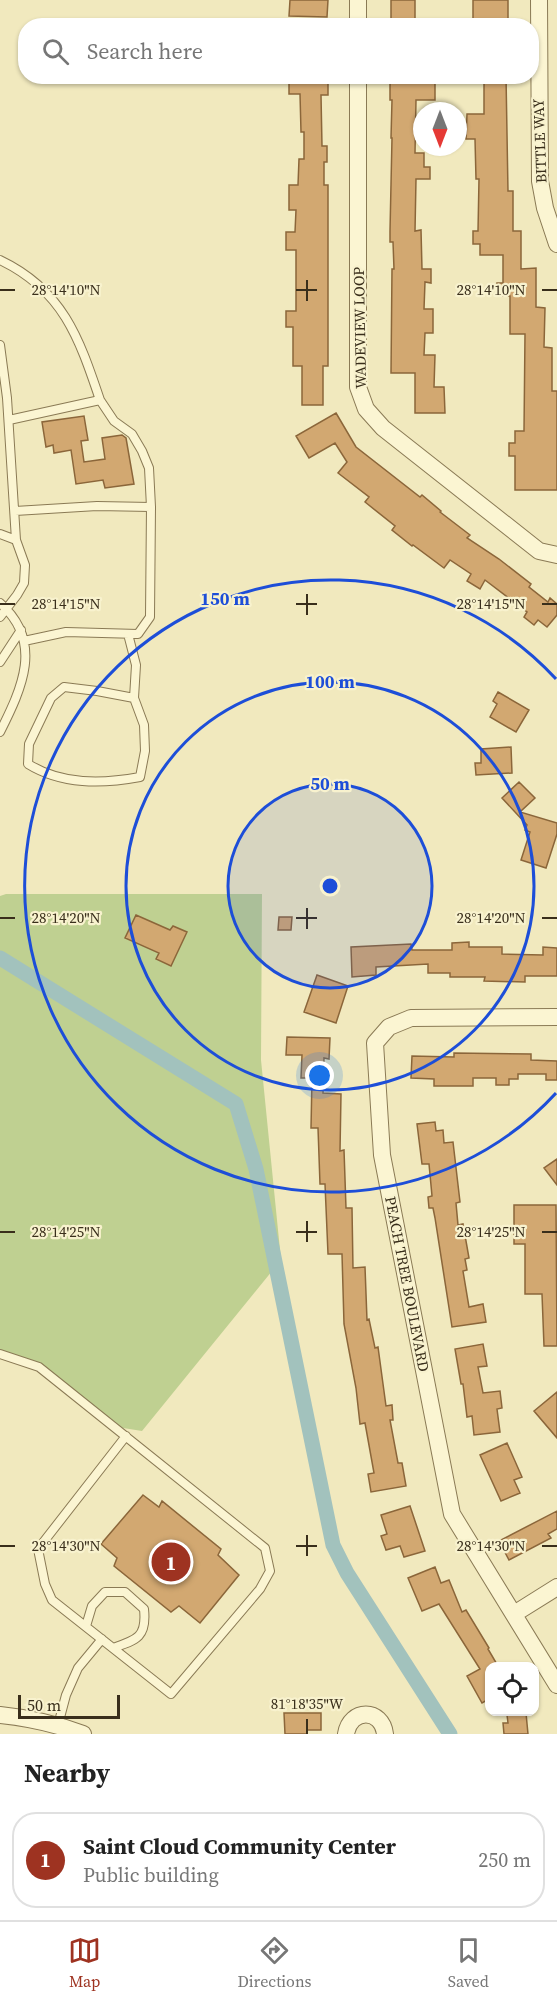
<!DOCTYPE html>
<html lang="en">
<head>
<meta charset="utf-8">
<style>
  body { margin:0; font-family:"Source Serif 4",serif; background:#f2f2f2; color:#222 }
  .controls { position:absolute; right:18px; bottom:18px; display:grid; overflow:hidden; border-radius:12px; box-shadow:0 2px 4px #0004 }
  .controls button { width:54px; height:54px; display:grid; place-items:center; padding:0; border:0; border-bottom:2px solid #e0e0e0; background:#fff; color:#222; font:30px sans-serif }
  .compass { position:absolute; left:413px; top:102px; width:54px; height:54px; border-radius:50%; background:#fff; box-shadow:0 2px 4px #0004; rotate:180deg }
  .scale { position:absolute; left:18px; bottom:15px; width:102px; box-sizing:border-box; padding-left:6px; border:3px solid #392e1b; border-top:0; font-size:16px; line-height:21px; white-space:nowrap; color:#392e1b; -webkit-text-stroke:4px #f8f2ce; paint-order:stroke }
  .you { position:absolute; left:320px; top:1076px; width:21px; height:21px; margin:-15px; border:4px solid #fff; border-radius:50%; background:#1a73e8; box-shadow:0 0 0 9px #1a73e833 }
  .badge { display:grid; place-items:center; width:39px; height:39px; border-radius:50%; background:#9e3321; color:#fff; font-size:20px; font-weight:700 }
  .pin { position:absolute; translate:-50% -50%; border:3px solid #fff; box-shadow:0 2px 6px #0006 }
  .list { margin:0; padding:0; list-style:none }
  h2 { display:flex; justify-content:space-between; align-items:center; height:78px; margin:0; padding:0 24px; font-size:26px }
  h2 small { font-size:20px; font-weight:400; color:#767676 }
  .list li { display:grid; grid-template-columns:39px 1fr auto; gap:18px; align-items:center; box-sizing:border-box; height:96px; margin:0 12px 12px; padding:0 12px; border:2px solid #e0e0e0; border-radius:24px }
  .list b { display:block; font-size:22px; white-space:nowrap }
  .list p { margin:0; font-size:20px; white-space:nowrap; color:#767676 }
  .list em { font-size:20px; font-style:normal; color:#767676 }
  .icon { flex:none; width:33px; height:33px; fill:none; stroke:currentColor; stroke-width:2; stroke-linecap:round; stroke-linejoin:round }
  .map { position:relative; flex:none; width:557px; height:1734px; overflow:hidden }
  .search { position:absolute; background:#fff; box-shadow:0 2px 4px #0004; left:18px; right:18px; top:18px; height:66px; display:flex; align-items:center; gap:15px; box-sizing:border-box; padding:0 21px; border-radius:24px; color:#767676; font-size:22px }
  .sheet { height:186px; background:#fff }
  nav { display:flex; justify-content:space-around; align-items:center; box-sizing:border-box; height:84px; border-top:2px solid #e0e0e0; background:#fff; font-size:16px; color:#767676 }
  nav a { display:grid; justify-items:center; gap:3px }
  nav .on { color:#9e3321 }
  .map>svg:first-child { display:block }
</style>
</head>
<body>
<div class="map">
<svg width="557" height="1734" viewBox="0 0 557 1734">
  <rect width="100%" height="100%" fill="#f1e9be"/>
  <path fill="#bfd091" d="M 6,894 L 262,894 L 261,1060 L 281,1260 L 142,1431 L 117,1427 L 38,1371 L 6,1352 L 0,1352 L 0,896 Z"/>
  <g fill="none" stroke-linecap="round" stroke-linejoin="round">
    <path stroke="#a2c2bd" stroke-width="15" d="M 0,958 L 236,1104 L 256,1169 L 333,1545 L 347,1573 L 450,1734"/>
  </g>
  <path fill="#d2a871" stroke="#8b663a" stroke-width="1.5" d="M 290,0 L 328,0 L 327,17 L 289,16 Z
    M 391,0 L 415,0 L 415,22 L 391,22 Z
    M 473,0 L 508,0 L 508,23 L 473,24 Z
    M 295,76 L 328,76 L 328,95 L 321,95 L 322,146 L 327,146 L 327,162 L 324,162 L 324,185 L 328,185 L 328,366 L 323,366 L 323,405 L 302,405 L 302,366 L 293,366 L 293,327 L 286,327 L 286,311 L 296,311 L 296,250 L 286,250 L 286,232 L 295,232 L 296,210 L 289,210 L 289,185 L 298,185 L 299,159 L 304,159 L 304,132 L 301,132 L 300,94 L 289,94 L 289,83 L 295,83 Z
    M 390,76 L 435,76 L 435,100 L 416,100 L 415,153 L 424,153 L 424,167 L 430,167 L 430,179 L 416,179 L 415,231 L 421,230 L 422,269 L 431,269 L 431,283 L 425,282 L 424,309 L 433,309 L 433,333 L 425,333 L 424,355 L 435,355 L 434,387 L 444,387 L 445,413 L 415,413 L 415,373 L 391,373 L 392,269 L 394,269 L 393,242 L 390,242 L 390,231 L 392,138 L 391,138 L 392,100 L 390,100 Z
    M 484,76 L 506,76 L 508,191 L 513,191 L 513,231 L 521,231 L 521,269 L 536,268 L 536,307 L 545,308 L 544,347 L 552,348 L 552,391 L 557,391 L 557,490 L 515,490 L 515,456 L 509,456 L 509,443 L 515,443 L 515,431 L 524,431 L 525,334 L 510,334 L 510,296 L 497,296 L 497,283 L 503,283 L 503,255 L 480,255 L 480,244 L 473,244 L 473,231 L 478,231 L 479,179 L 476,179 L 475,139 L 466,139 L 467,114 L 484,114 Z
    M 336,413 L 356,447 L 420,497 L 422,495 L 441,511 L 440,512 L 470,535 L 467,538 L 499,559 L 531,584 L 529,587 L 548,602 L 550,598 L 557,604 L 557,615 L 547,627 L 538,620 L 534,625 L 524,617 L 527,612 L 485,580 L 480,589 L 467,581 L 471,574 L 450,560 L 444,568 L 413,545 L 412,546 L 392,530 L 395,526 L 365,502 L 369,497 L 338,473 L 347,462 L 335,443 L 309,458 L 296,436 Z
    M 84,416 L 88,440 L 81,441 L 84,462 L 105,459 L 102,438 L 122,435 L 126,438 L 134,484 L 105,488 L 103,480 L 76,484 L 71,450 L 54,453 L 53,445 L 46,447 L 42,422 Z
    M 498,692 L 529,710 L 516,732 L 490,717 L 497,704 L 493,701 Z
    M 511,747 L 512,773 L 476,775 L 475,763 L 481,763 L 481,749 Z
    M 519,782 L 535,798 L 520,812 L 557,823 L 557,834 L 546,868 L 521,860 L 530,832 L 525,830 L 527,825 L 502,798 Z
    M 136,915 L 170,930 L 173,926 L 187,932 L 171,966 L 156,959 L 159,953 L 125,938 Z
    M 279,917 L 292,917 L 291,930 L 278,930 Z
    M 469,942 L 469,947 L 502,947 L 502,954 L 543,955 L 543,947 L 557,948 L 557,976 L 525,976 L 525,982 L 484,981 L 485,977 L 450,977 L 450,973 L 428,973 L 428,964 L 376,967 L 376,975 L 352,977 L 351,947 L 411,944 L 412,950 L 452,950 L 452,943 Z
    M 317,975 L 348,986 L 336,1023 L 304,1012 Z
    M 287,1037 L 330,1038 L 329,1059 L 324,1058 L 323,1093 L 341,1094 L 340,1151 L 344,1150 L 346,1208 L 352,1208 L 353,1268 L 365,1267 L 367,1320 L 369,1319 L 375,1348 L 378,1347 L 386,1406 L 392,1405 L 393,1420 L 390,1420 L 398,1463 L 402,1463 L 406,1486 L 371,1492 L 368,1474 L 374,1473 L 365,1423 L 360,1424 L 356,1388 L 344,1324 L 342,1254 L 328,1254 L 325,1184 L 320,1184 L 318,1128 L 311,1128 L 312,1078 L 301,1078 L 302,1055 L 286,1055 Z
    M 454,1053 L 531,1054 L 531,1060 L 557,1061 L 557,1080 L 546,1080 L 546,1074 L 518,1074 L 518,1079 L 509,1079 L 509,1085 L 496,1085 L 496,1078 L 473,1078 L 473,1086 L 434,1086 L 434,1079 L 411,1078 L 412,1056 L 454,1057 Z
    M 435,1122 L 436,1131 L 443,1130 L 444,1143 L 453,1142 L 460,1202 L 456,1203 L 458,1225 L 463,1224 L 469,1258 L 465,1259 L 467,1270 L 463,1271 L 469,1307 L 483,1304 L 486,1322 L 452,1327 L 435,1218 L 433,1208 L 429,1208 L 428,1197 L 432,1196 L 429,1164 L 422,1164 L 417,1124 Z
    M 557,1159 L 557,1185 L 544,1168 Z
    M 514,1205 L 556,1205 L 557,1346 L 544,1346 L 542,1294 L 525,1294 L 525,1244 L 514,1244 Z
    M 483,1344 L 487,1366 L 478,1367 L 483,1393 L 500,1391 L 502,1408 L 497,1409 L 500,1432 L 474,1435 L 472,1416 L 467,1417 L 463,1384 L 461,1384 L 455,1349 Z
    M 557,1392 L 557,1438 L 534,1411 Z
    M 507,1443 L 522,1477 L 514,1480 L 520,1493 L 501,1501 L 480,1455 Z
    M 143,1495 L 159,1507 L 162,1501 L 221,1549 L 218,1555 L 239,1575 L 200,1623 L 179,1606 L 171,1612 L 114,1566 L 117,1558 L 101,1544 Z
    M 410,1506 L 425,1551 L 404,1557 L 400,1546 L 386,1550 L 381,1536 L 387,1534 L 381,1515 Z
    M 557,1511 L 557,1529 L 548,1534 L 551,1538 L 509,1560 L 499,1541 Z
    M 435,1567 L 441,1583 L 449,1580 L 462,1612 L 466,1610 L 489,1648 L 488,1649 L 498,1666 L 489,1666 L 489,1699 L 482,1703 L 467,1676 L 480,1669 L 439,1604 L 422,1611 L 408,1578 Z
    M 284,1713 L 321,1713 L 321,1730 L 307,1730 L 307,1734 L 285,1734 Z
    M 526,1713 L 528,1734 L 504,1734 L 503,1723 L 508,1723 L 507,1715 Z"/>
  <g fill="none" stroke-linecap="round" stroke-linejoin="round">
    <g stroke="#8a7a55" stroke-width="10">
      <path id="service" d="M 0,260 C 63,290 79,338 100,400
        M 0,345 L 7,398 L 16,540 L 25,565 L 24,583 L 17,595 L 0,617
        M 9,420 L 100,400 L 114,421 L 132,434 L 142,451 L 149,468 L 151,507
        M 15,511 L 97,506 L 151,507 L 150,617 L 138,634 L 66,632 L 24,641
        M 0,534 L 16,540
        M 0,603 C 44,642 22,688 0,732
        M 128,634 L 136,665 L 134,698 L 97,691 L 64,687 L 51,698 L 29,744 L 28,764 C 62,785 102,784 140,777 L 145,751 L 144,725 L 134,698
        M 0,662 L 21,630
        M 0,1354 L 39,1367 L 265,1548 L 270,1571 L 260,1589 L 171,1694 L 52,1600 L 45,1584 L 38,1549 L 126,1436
        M 86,1626 L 92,1606 L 105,1592 L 125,1592 L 144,1609 C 147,1637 137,1640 113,1648
        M 58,1725 L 66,1695 L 78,1668 L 102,1639"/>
    </g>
    <g stroke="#8a7a55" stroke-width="18">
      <path id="minor" d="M 358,0 L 358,26
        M 539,0 L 540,181 L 545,208 L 557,244
        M 358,76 L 358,387 L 366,409 L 383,428 L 539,551 L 557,555
        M 557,1017 L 411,1018 L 389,1027 L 375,1043 L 382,1155 L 452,1514 L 557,1685
        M 514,1614 L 557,1587
        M 0,1715 C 29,1718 56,1724 83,1734
        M 346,1734 C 350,1708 382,1708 385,1734"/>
    </g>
    <use href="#service" stroke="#fbf5d2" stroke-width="8"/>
    <use href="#minor" stroke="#fbf5d2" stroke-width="16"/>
  </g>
  <path fill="none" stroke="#392e1b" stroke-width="2" d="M 307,280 L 307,301M 0,290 L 15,290M 296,290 L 317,290M 542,290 L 557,290M 307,594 L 307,615M 0,604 L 15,604M 296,604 L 317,604M 542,604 L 557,604M 307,908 L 307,929M 0,918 L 15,918M 296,918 L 317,918M 542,918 L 557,918M 307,1221 L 307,1242M 0,1232 L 15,1232M 296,1232 L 317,1232M 542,1232 L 557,1232M 307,1535 L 307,1556M 0,1546 L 15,1546M 296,1546 L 317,1546M 542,1546 L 557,1546M 307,1719 L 307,1734"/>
  <circle cx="330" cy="886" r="102" fill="#1d4ed8" fill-opacity=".12"/>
  <g fill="none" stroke="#1d4ed8" stroke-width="3">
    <circle cx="330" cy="886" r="102"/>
    <circle cx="330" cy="886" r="204"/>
    <path d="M556 1093A306 306 0 1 1 556 679"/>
  </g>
  <g text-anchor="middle" stroke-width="4.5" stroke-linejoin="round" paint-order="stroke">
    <g font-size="15" fill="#392e1b" stroke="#f8f2ce">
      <text transform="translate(540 141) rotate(-92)" y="5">BITTLE WAY</text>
      <text transform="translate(360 328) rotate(-91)" y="5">WADEVIEW LOOP</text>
      <text transform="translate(407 1284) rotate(79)" y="5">PEACH TREE BOULEVARD</text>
    </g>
  </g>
  <g font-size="15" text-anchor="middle" fill="#392e1b" stroke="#f8f2ce" stroke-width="4.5" stroke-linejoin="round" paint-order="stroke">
    <text x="491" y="295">28°14'10"N</text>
    <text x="66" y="295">28°14'10"N</text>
    <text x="491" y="609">28°14'15"N</text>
    <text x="66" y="609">28°14'15"N</text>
    <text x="66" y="923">28°14'20"N</text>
    <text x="491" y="923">28°14'20"N</text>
    <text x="491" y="1237">28°14'25"N</text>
    <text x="66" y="1237">28°14'25"N</text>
    <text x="491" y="1551">28°14'30"N</text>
    <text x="66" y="1551">28°14'30"N</text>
    <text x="307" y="1709">81°18'35"W</text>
  </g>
  <circle cx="330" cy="886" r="9" fill="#1d4ed8" stroke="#f8f2ce" stroke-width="3"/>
  <g font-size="18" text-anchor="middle" font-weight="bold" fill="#1d4ed8" stroke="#f8f2ce" stroke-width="4.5" stroke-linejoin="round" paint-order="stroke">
    <text x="225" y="605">150 m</text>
    <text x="330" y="688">100 m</text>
    <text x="330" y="790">50 m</text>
  </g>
</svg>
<div class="controls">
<button><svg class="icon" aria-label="locate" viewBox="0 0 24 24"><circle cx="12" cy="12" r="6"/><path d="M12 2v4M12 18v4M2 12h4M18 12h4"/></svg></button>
</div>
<svg class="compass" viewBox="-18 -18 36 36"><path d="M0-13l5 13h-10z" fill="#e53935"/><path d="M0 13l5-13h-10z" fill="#767676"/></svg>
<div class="scale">50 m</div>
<div class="you"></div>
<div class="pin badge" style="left:171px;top:1562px">1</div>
<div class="search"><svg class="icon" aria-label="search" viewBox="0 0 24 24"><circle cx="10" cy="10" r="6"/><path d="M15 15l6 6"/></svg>Search here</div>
</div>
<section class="sheet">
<h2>Nearby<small></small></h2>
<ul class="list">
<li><span class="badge">1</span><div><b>Saint Cloud Community Center</b><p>Public building</p></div><em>250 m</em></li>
</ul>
</section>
<nav>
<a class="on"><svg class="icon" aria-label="map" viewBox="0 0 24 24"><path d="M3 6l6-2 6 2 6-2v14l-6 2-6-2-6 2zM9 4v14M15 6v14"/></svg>Map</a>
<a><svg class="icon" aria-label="directions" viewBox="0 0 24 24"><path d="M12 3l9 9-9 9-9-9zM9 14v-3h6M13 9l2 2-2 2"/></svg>Directions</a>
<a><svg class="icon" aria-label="saved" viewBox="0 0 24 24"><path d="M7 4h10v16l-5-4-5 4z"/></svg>Saved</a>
</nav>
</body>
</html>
